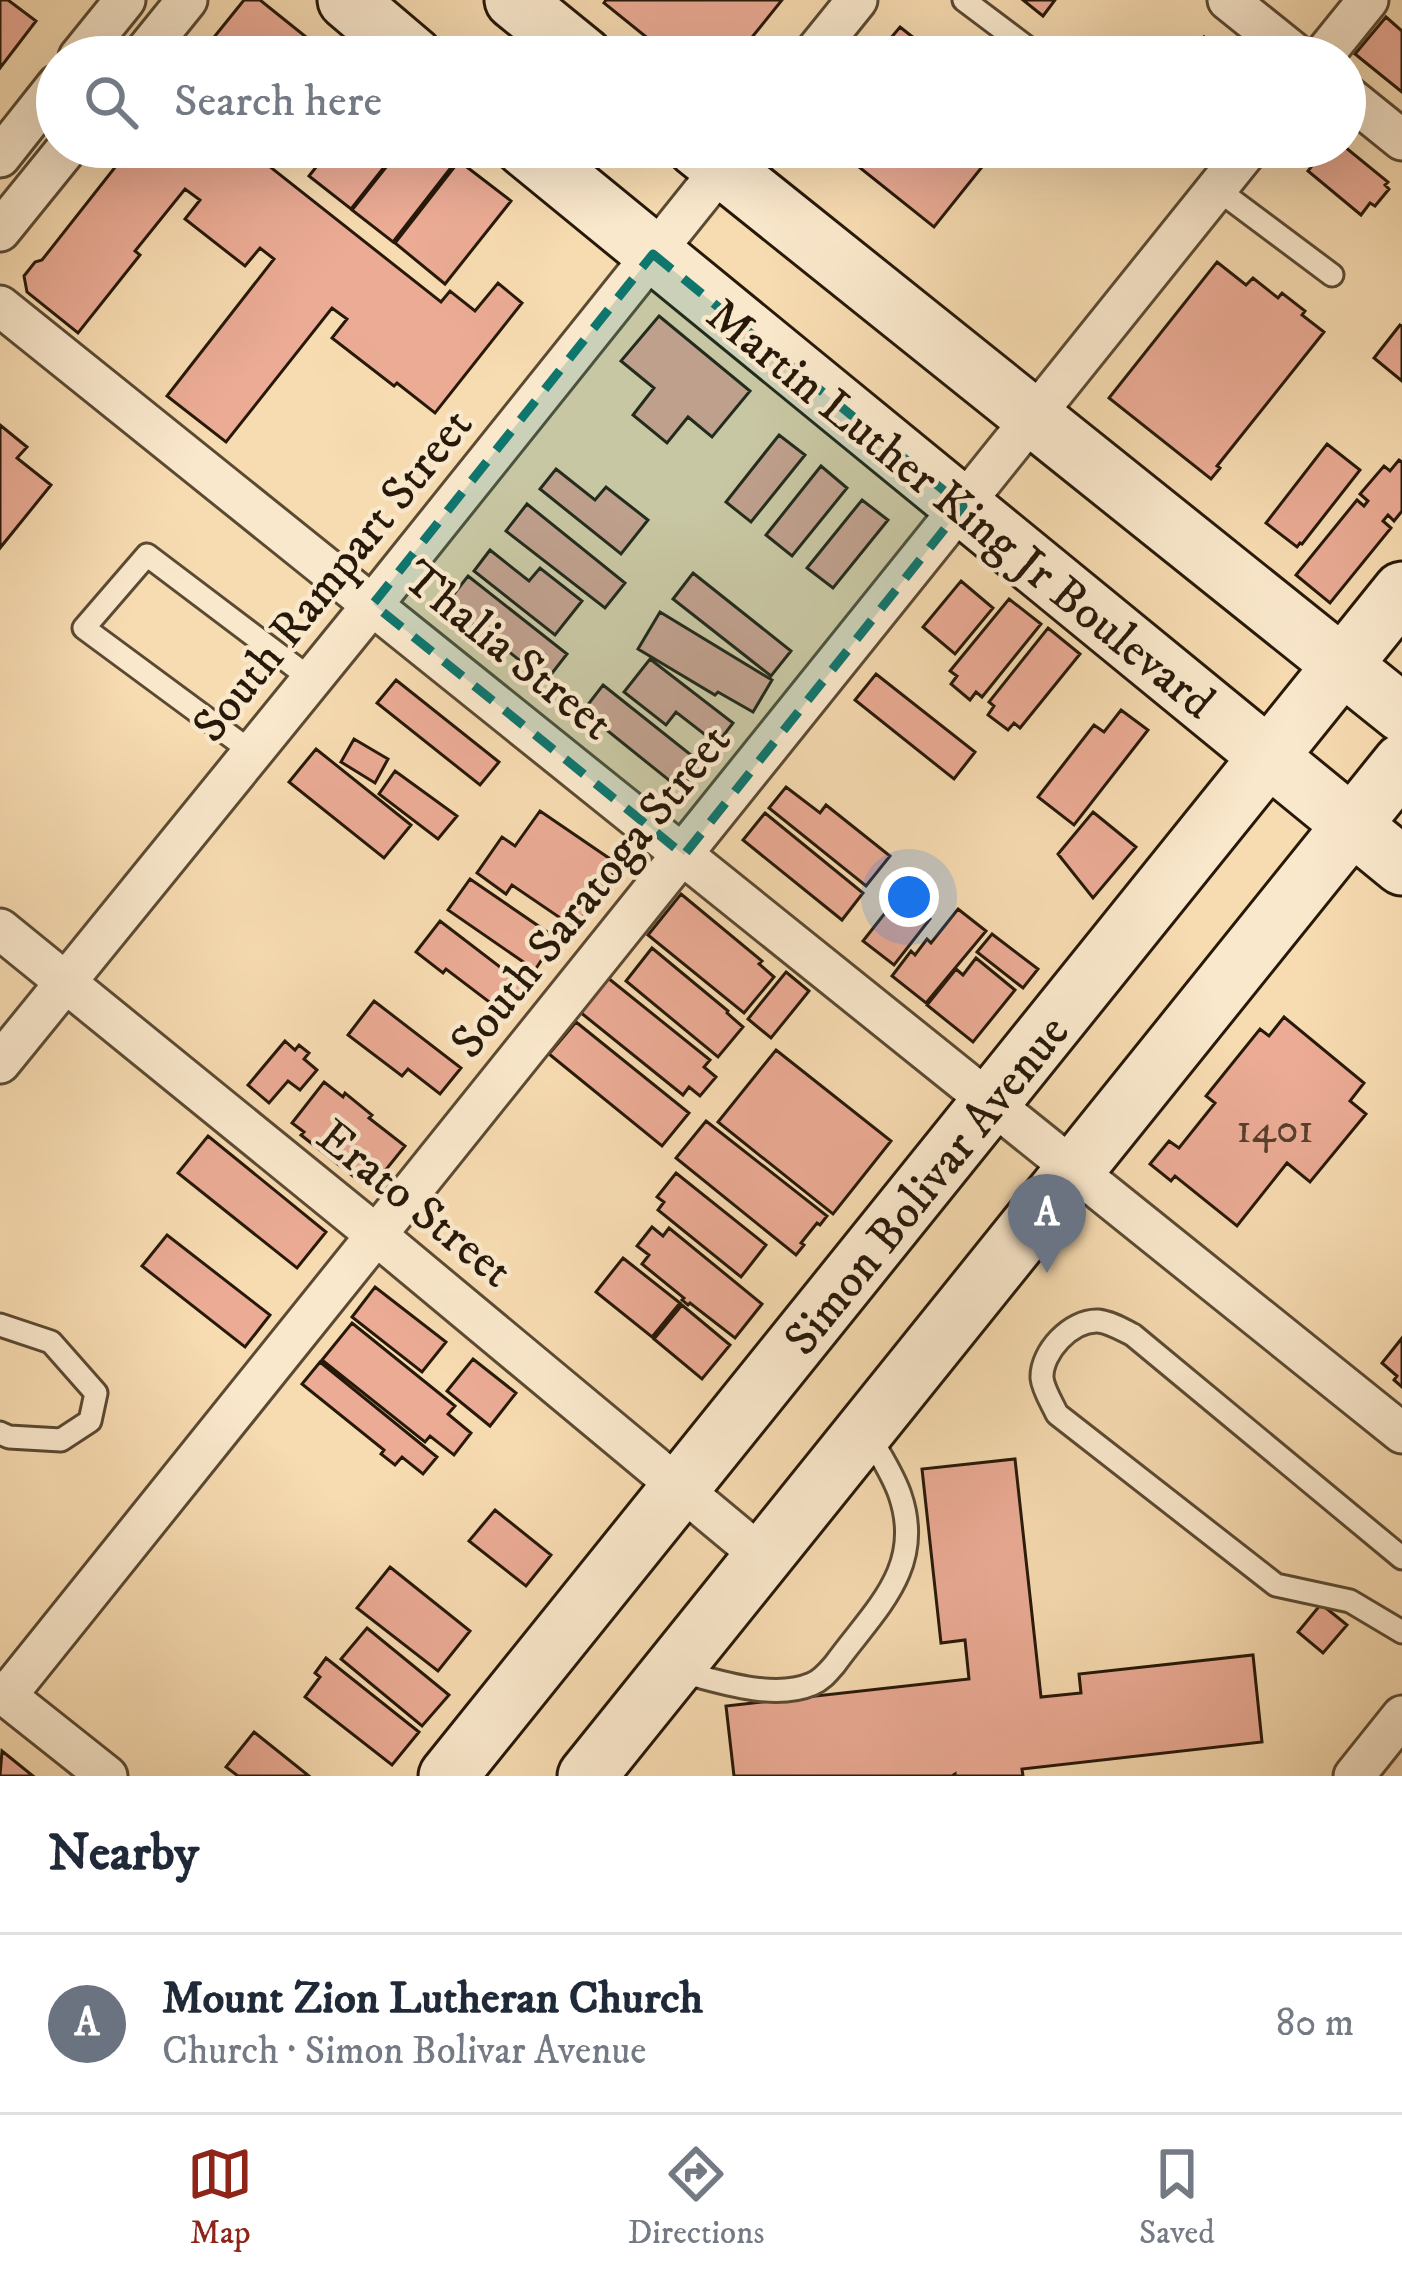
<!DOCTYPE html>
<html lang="en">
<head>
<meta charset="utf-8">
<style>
  body { margin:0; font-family:"IM FELL DW Pica",serif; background:#f2f2f3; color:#1f2937 }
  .you { position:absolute; left:909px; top:897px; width:42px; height:42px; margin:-30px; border:9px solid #fff; border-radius:50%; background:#1a73e8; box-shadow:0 0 0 18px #1a73e833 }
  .badge { display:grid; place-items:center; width:78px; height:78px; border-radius:50%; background:#8f2418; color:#fff; font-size:39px; font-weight:700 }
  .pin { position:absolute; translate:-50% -99px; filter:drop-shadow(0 3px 6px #0008) }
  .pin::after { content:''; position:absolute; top:63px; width:42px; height:36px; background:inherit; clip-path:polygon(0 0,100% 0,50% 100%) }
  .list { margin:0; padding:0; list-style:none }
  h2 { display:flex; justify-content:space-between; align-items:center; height:156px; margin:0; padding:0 48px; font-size:51px }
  h2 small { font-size:39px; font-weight:400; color:#747a83 }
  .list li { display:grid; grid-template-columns:78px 1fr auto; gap:36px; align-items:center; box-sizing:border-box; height:180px; padding:0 48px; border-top:3px solid #e0e1e3 }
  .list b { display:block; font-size:45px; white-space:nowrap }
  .list p { margin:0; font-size:39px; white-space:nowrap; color:#747a83 }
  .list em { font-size:39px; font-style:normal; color:#747a83 }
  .icon { flex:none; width:66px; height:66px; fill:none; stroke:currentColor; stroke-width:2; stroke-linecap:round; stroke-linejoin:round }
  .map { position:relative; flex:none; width:1402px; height:1776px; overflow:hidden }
  .search { position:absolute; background:#fff; box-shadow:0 12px 48px #0002; left:36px; right:36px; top:36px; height:132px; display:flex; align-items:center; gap:30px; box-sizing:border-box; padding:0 42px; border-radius:66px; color:#747a83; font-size:45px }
  .sheet { height:336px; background:#fff }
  nav { display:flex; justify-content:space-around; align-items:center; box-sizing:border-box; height:168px; border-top:3px solid #e0e1e3; background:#fff; font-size:33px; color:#747a83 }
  nav a { display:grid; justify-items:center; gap:6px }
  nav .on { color:#8f2418 }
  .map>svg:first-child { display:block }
</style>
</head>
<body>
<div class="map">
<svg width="1402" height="1776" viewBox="0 0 1402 1776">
  <rect width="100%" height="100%" fill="#f7dbb1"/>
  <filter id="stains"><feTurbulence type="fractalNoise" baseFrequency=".00167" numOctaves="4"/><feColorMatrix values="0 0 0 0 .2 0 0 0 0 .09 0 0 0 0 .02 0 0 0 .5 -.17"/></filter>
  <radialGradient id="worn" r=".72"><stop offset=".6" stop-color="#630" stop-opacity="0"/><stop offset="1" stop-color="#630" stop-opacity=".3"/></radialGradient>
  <path fill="#ebab95" stroke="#271909" stroke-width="3" d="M 0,0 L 8,0 L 36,21 L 0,68 Z
    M 244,0 L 260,0 L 331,57 L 198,57 Z
    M 606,0 L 782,0 L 736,57 L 671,57 L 604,3 Z
    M 1023,0 L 1055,0 L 1043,16 Z
    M 1386,17 L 1402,31 L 1402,92 L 1355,54 Z
    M 900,27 L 938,57 L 875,57 Z
    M 1204,37 L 1229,57 L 1182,57 L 1192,46 L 1195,49 Z
    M 131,147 L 245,147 L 441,302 L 450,291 L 475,311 L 498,283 L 522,303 L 435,413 L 397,383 L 394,386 L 332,338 L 347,319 L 332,308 L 226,442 L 167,396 L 274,259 L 260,248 L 245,266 L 185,219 L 200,200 L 185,189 L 135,251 L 140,255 L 78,333 L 27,292 L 24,276 L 35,262 L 42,260 Z
    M 270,147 L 307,147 L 293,165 Z
    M 332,147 L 400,147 L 351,209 L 309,176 Z
    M 402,147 L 448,147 L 460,156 L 393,242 L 352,210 Z
    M 834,147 L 998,147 L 934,227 Z
    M 1321,147 L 1345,147 L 1388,182 L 1385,185 L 1389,189 L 1375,206 L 1370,203 L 1361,215 L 1308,171 L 1317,159 L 1313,156 Z
    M 459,161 L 511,201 L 445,284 L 395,243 Z
    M 1217,262 L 1246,285 L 1253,278 L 1278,298 L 1282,293 L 1305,311 L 1302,315 L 1324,332 L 1217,466 L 1220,468 L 1211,479 L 1109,398 Z
    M 659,316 L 750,391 L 712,437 L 688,417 L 667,443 L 633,415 L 654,388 L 621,361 Z
    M 1400,325 L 1402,326 L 1402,381 L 1374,358 Z
    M 0,425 L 27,447 L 17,458 L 51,485 L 0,548 Z
    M 779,435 L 805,455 L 751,522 L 726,502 Z
    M 1327,444 L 1360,470 L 1302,544 L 1300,543 L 1297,547 L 1266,523 Z
    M 1399,460 L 1402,462 L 1402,511 L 1394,521 L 1388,515 L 1383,521 L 1391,528 L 1330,603 L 1296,575 L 1357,500 L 1364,506 L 1368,501 L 1360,494 L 1384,466 L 1390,471 Z
    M 821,466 L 847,488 L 792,556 L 766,535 Z
    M 556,469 L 595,500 L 606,487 L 648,520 L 621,554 L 540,489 Z
    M 862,500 L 888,520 L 833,588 L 807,568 Z
    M 527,504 L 625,583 L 605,608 L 506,531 Z
    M 490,550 L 529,581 L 540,568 L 582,601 L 555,635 L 474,571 Z
    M 693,573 L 791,651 L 771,676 L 673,599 Z
    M 468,576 L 567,654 L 546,681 L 447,603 Z
    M 961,581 L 993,608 L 955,654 L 923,627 Z
    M 1009,599 L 1041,624 L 982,697 L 976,692 L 970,700 L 951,684 L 957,676 L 950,671 Z
    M 660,612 L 772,680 L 753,712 L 718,692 L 715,695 L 638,649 Z
    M 1048,628 L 1080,654 L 1020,728 L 1014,723 L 1008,730 L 988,715 L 994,706 L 989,702 Z
    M 650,659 L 733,723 L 717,744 L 676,712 L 666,725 L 624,692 Z
    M 876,674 L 975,752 L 954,779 L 855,700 Z
    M 396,680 L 499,762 L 480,785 L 377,703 Z
    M 603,685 L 701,763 L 680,789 L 583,711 Z
    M 1121,710 L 1148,730 L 1074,825 L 1038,797 L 1094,725 L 1104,732 Z
    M 354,739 L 388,759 L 375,783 L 341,762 Z
    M 316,749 L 411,825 L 384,858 L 289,782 Z
    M 395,771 L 457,816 L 438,839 L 379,794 Z
    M 786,787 L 820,813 L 826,805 L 890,856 L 866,886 L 769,808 Z
    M 540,811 L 619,865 L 575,928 L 512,885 L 506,894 L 477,873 L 502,837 L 515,846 Z
    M 1093,812 L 1136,847 L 1093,898 L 1058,854 Z
    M 765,813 L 863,893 L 842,920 L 743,840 Z
    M 470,879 L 556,938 L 535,970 L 448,910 Z
    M 681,894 L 762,961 L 759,964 L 774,977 L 744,1013 L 648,935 Z
    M 900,894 L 907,900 L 910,895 L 923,904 L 919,909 L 930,919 L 894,965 L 863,941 Z
    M 958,909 L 986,931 L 926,1003 L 892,976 L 911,951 L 915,955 L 927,939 L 931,943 Z
    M 440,921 L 526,987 L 505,1014 L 446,969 L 443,973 L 416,952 Z
    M 992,934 L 1038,969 L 1023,988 L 977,952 Z
    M 652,948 L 728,1011 L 727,1013 L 743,1027 L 718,1057 L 626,981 Z
    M 976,958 L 1015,990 L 973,1042 L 927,1005 L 956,969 L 963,975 Z
    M 786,972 L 809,991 L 771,1038 L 748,1019 Z
    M 608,978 L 710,1060 L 704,1067 L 716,1077 L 700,1096 L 689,1087 L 683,1095 L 580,1012 Z
    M 374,1001 L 461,1068 L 440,1094 L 408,1069 L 402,1076 L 348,1035 Z
    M 1284,1017 L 1364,1083 L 1350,1101 L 1366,1114 L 1310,1182 L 1287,1163 L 1237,1226 L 1175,1176 L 1171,1181 L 1150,1164 L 1169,1141 L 1179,1148 L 1215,1103 L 1206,1096 L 1260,1029 L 1269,1036 Z
    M 576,1022 L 689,1113 L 662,1146 L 549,1054 Z
    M 285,1041 L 295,1050 L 299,1045 L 309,1053 L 304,1059 L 317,1070 L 300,1090 L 288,1081 L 269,1103 L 248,1085 Z
    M 776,1050 L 891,1141 L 833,1214 L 718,1122 Z
    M 324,1082 L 343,1097 L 345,1093 L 372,1115 L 369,1118 L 405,1146 L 372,1187 L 355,1173 L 353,1176 L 301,1135 L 304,1132 L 292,1123 Z
    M 706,1121 L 827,1216 L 820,1225 L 817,1223 L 801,1243 L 804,1245 L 796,1255 L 676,1158 Z
    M 208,1136 L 326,1232 L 297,1268 L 178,1173 Z
    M 676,1173 L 766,1245 L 741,1277 L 658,1210 L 664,1202 L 657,1197 Z
    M 652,1227 L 663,1236 L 669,1228 L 762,1304 L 735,1338 L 690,1303 L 688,1305 L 682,1300 L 684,1298 L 642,1264 L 649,1255 L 637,1246 Z
    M 167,1235 L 270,1315 L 245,1347 L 142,1266 Z
    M 623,1258 L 680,1303 L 652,1337 L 596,1292 Z
    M 375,1287 L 446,1342 L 422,1372 L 352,1317 Z
    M 682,1305 L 730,1345 L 702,1379 L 654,1339 Z
    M 352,1323 L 455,1406 L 448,1414 L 471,1433 L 454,1455 L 430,1436 L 425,1442 L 322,1360 Z
    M 1402,1338 L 1402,1387 L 1394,1380 L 1397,1376 L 1382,1363 Z
    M 473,1359 L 516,1393 L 490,1426 L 447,1391 Z
    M 320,1362 L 437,1457 L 423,1474 L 402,1457 L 395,1465 L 381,1454 L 384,1450 L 302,1384 Z
    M 1015,1459 L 1041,1697 L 1081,1693 L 1079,1674 L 1253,1655 L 1262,1742 L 1022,1769 L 1023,1776 L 955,1776 L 955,1774 L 952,1776 L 734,1776 L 726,1706 L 969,1679 L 965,1640 L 941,1643 L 922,1469 Z
    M 495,1510 L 551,1555 L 526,1586 L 469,1541 Z
    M 390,1567 L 470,1631 L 438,1671 L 357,1608 Z
    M 1321,1604 L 1347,1625 L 1323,1653 L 1298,1632 Z
    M 367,1628 L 449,1695 L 422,1726 L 341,1659 Z
    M 326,1658 L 419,1732 L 392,1765 L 305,1697 L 320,1677 L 315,1673 Z
    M 254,1732 L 309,1776 L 238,1776 L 226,1767 Z
    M 2,1751 L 33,1776 L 0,1776 Z"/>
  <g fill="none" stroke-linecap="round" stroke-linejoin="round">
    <g stroke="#5b4a33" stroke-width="27">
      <path id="lane" d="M 964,0 L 1029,49
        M 1217,189 L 1332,275
        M 252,752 L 84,628 L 147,555 L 311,679
        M 0,1325 L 51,1342 L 96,1393 L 90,1421 L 61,1440 L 9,1437 L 0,1433
        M 1402,1558 L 1133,1335 C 1123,1330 1110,1322 1098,1321 C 1071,1320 1041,1352 1042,1378 C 1043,1389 1052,1403 1057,1414 L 1276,1585 L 1350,1601 L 1402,1632
        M 675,1670 C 714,1680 772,1701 812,1684 C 822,1680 828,1672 835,1664 C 875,1609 925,1568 900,1495 C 893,1474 879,1454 869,1435"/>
    </g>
    <g stroke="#5b4a33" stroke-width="45">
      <path id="street" d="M 1228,0 L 1299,57
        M 79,57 L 125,0
        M 141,57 L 187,0
        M 811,57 L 857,0
        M 1322,57 L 1368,0
        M 1345,94 L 1402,140
        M 0,157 L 57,85
        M 0,231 L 68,147
        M 0,306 L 1402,1433
        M 0,929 L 375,1234 L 763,1557
        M 0,1063 L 373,604 L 735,152
        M 0,1691 L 107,1776
        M 6,1696 L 1250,147
        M 1354,1776 L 1402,1716"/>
    </g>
    <g stroke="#271909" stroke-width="63">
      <path id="secondary" d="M 347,0 L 414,57
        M 514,0 L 584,57
        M 524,147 L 1402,866
        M 696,147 L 1402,713
        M 448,1776 L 1402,591
        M 587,1776 L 1402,763"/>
    </g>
    <use href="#lane" stroke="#fae8cc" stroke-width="21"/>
    <use href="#street" stroke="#fae8cc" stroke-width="39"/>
    <use href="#secondary" stroke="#fae8cc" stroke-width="57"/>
  </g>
  <path fill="#0f766e" fill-opacity="0.2" stroke="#0f766e" stroke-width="9" stroke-dasharray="24 15" stroke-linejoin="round" d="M 653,254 L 963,506 L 684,855 L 373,604 Z"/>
  <g text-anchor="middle" stroke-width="9" stroke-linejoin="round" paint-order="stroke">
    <g font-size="42" fill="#583e2c">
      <text x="1275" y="1142">1401</text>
    </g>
    <g font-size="48" fill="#271909" stroke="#fae8cc">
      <text transform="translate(962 507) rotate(39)" y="17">Martin Luther King Jr Boulevard</text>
      <text transform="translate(331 574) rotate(-51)" y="17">South Rampart Street</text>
      <text transform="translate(509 649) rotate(39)" y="17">Thalia Street</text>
      <text transform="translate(589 890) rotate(-51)" y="17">South Saratoga Street</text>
      <text transform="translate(925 1184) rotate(-51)" y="17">Simon Bolivar Avenue</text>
      <text transform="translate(416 1202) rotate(39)" y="17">Erato Street</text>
    </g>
  </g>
  <rect width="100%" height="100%" filter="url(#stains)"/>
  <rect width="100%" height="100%" fill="url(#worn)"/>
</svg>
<div class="you"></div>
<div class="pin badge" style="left:1047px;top:1273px;background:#6b7280">A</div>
<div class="search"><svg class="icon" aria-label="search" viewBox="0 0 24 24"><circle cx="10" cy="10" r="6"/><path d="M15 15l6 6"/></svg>Search here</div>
</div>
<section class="sheet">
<h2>Nearby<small></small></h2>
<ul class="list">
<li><span class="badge" style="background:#6b7280">A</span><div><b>Mount Zion Lutheran Church</b><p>Church · Simon Bolivar Avenue</p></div><em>80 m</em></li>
</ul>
</section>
<nav>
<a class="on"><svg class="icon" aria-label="map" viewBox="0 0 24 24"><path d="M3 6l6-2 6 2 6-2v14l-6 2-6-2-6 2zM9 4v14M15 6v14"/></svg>Map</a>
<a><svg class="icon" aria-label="directions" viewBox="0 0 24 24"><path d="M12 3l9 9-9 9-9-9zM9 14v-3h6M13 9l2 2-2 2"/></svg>Directions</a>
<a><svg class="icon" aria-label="saved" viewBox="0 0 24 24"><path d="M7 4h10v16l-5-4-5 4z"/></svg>Saved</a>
</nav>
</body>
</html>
